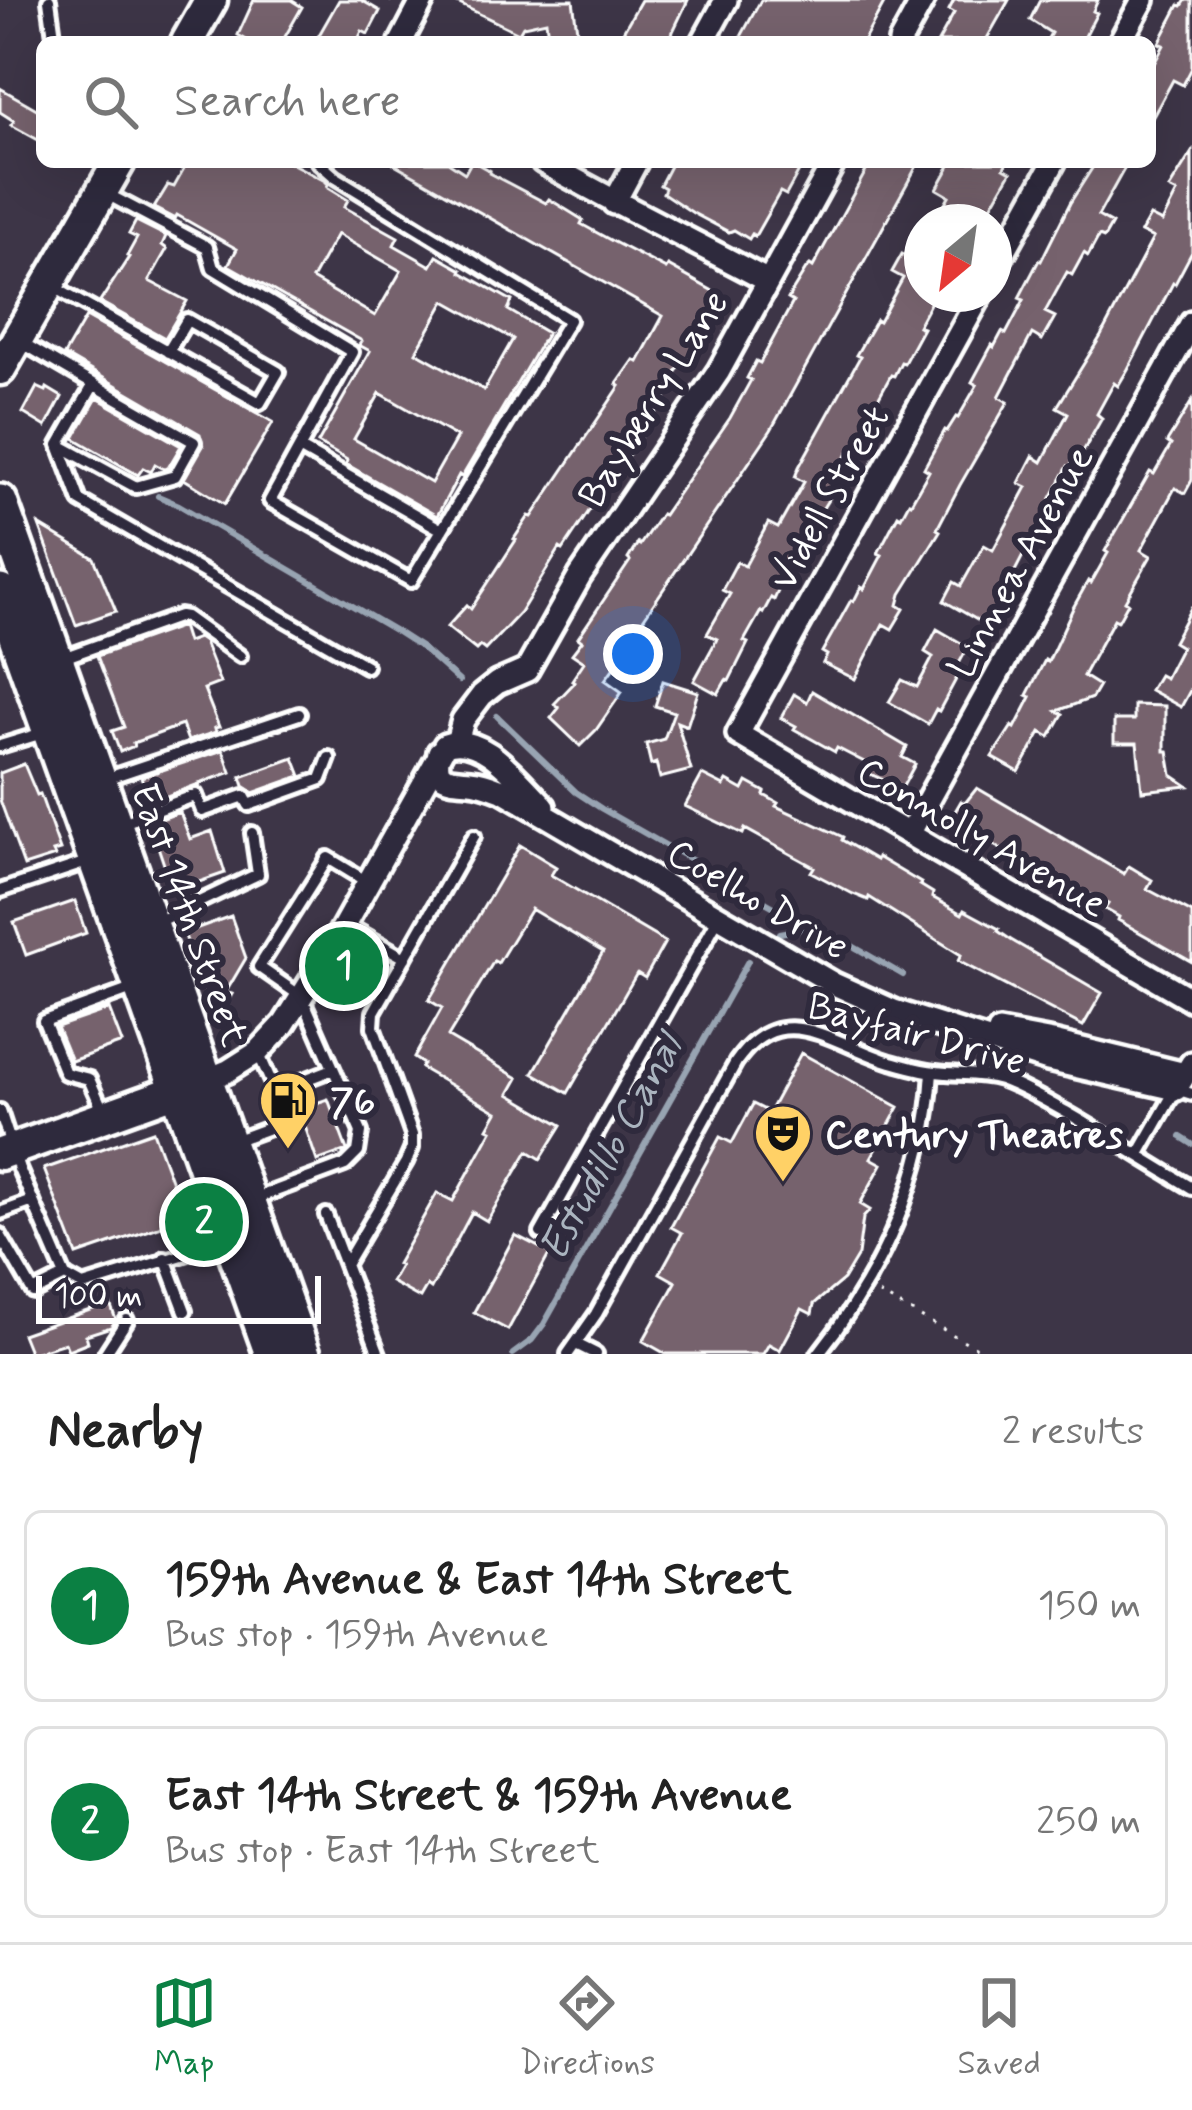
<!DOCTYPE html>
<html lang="en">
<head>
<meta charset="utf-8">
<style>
  body { margin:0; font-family:Mynerve,sans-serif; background:#f6f6f6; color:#222 }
  .compass { position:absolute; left:904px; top:204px; width:108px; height:108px; border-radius:50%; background:#fff; box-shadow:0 12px 48px #0002; rotate:209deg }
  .scale { position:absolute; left:36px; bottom:30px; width:285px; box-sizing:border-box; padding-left:12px; border:6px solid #fff; border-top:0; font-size:33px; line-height:42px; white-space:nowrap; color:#fff; -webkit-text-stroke:9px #2f2a3d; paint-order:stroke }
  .you { position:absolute; left:633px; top:654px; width:42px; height:42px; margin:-30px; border:9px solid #fff; border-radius:50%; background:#1a73e8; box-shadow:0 0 0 18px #1a73e833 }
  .badge { display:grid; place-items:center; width:78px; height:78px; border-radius:50%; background:#0b8043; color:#fff; font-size:39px; font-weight:700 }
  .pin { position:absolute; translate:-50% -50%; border:6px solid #fff; box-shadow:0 3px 12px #0006 }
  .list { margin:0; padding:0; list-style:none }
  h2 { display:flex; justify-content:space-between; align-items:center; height:156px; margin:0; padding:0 48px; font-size:51px }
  h2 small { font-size:39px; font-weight:400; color:#767676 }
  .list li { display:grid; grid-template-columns:78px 1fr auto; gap:36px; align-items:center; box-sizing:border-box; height:192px; margin:0 24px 24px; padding:0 24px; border:3px solid #e0e0e0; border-radius:18px }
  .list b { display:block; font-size:45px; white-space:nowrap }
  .list p { margin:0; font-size:39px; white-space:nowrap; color:#767676 }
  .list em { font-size:39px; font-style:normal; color:#767676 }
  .icon { flex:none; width:66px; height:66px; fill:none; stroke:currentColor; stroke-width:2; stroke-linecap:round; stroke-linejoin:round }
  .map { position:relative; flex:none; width:1192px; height:1354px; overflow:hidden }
  .search { position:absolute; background:#fff; box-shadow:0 12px 48px #0002; left:36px; right:36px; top:36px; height:132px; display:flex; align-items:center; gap:30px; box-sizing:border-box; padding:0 42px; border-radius:18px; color:#767676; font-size:45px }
  .sheet { height:588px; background:#fff }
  nav { display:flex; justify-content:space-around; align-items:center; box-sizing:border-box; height:168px; border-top:3px solid #e0e0e0; background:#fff; font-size:33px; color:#767676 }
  nav a { display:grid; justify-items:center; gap:6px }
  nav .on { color:#0b8043 }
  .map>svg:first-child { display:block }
</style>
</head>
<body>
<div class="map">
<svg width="1192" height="1354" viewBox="0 0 1192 1354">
  <rect width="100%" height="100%" fill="#3d3547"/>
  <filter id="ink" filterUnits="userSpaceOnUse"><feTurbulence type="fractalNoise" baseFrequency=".00833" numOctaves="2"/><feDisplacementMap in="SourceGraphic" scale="24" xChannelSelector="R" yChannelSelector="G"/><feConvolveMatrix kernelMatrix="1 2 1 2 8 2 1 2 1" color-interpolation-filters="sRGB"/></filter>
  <g filter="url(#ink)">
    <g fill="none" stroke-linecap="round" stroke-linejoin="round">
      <path stroke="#98a4b2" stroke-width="6" d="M 158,496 L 179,505 L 394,630 L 422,648 L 459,681
        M 497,716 L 576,792 L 602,809 L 811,928 L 837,937 L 903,975
        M 780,933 L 807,928
        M 1181,1137 L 1192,1144
        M 513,1354 L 532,1340 L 544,1324 L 748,961"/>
    </g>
    <path fill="#76626d" stroke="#fff" stroke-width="3" fill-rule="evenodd" d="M 254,0 L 291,0 L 302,7 L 282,42 L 250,42 L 238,35 Z
      M 339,0 L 361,0 L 380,11 L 368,34 L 362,31 L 357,42 L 315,42 Z
      M 451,0 L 573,0 L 578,38 L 549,42 L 546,21 L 523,26 L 519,33 Z
      M 641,0 L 688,0 L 668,42 L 617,42 Z
      M 761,0 L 886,0 L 863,42 L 738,42 Z
      M 954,0 L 1009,0 L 985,42 L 938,42 L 954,13 L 949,10 Z
      M 1040,0 L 1098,0 L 1093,11 L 1097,13 L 1082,42 L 1046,42 L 1051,33 L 1030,20 Z
      M 1186,0 L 1192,0 L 1192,68 L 1183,85 L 1173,80 L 1150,122 L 1150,71 L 1164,45 L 1159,43 L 1179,5 L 1182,6 Z
      M 0,88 L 42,112 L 42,142 L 11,125 L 14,121 L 0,112 Z
      M 1192,152 L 1192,252 L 1175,284 L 1173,283 L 1128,369 L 1118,386 L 1114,383 L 1097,414 L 1102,418 L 1081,455 L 1078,453 L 1070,467 L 1068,466 L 1051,498 L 1056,500 L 1035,539 L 1032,538 L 988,624 L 984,624 L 944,601 L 954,582 L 961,586 L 984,545 L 993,550 L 1027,487 L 1019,483 L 1033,456 L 1042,462 L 1068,413 L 1057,407 L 1101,336 L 1153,238 L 1141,232 L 1150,216 L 1162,222 L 1177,193 L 1169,189 Z
      M 188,162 L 289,162 L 325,181 L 328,184 L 327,187 L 348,200 L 344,207 L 398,237 L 394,245 L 431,266 L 437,256 L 462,270 L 461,272 L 512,301 L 508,310 L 547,333 L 462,477 L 459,475 L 437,516 L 346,464 L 347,460 L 318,443 L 370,351 L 359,345 L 362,341 L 228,265 L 237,249 L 177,215 L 175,219 L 154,208 L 168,185 L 174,187 ZM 337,234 L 401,271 L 375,316 L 312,279 ZM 445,301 L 513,339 L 484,390 L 416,352 ZM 380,393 L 457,437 L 431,483 L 354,439 Z
      M 391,162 L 448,162 L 465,173 L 471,162 L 474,162 L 490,171 L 489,173 L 546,203 L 549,199 L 583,220 L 581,224 L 612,241 L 666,269 L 668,266 L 720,295 L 718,300 L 722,302 L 708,335 L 705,334 L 690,361 L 688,360 L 685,365 L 682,363 L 661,394 L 666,397 L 599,501 L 597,499 L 563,550 L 560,548 L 520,613 L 485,650 L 480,646 L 476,650 L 447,627 L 467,605 L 471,609 L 516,540 L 514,539 L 529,516 L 532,517 L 620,386 L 617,384 L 634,360 L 638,362 L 663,316 Z
      M 672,162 L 804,162 L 786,195 L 780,192 L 755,236 L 752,234 L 749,239 L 734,230 L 729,232 L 693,213 L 663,193 L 665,188 L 660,185 Z
      M 871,162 L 919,162 L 771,430 L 623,649 L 626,651 L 605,680 L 622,692 L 596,730 L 580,746 L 551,718 L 559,708 L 554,704 L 575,682 L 572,680 L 584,662 L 572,654 L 582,641 L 578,638 L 630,561 L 628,559 L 638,543 L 640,545 L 661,514 L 663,515 L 730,418 L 751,380 L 747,378 L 756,361 L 760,363 L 793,302 L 788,299 L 793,290 L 806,269 L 810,265 L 813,267 Z
      M 952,162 L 1007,162 L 1004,168 L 1011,172 L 982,222 L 934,222 L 949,196 L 937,189 Z
      M 1096,162 L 1128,162 L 1098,216 L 1112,224 L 1104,238 L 1099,236 L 1088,256 L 1084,253 L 1072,275 L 1067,272 L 1045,312 L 1055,317 L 1042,340 L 1032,334 L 999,397 L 1008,402 L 960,485 L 937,529 L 940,531 L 901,594 L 898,605 L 904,609 L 892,629 L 883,624 L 855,679 L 823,663 L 827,655 L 822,652 L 851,600 L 854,601 L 861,587 L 864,589 L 882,555 L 878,553 L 898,515 L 901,517 L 909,502 L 911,503 L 929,471 L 924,468 L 945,430 L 947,431 L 956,417 L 958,418 L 977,385 L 972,382 L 992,345 L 994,347 L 1002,332 L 1006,334 L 1024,300 L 1019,298 L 1039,260 L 1041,261 L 1070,203 Z
      M 136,221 L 166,236 L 162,245 L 167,249 L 149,281 L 187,301 L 165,338 L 100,302 L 129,257 L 127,256 L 137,238 L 129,234 Z
      M 902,254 L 922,265 L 922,294 L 935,294 L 918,326 L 923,328 L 904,363 L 901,362 L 894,376 L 891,375 L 875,404 L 880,406 L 861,442 L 858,440 L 850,455 L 848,453 L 832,485 L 836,487 L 795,553 L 774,600 L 771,598 L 763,613 L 761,611 L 744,641 L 748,643 L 729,681 L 726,680 L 718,694 L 694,681 L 717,639 L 707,634 L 730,594 L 722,590 L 737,562 L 745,566 L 768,523 L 778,528 L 804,482 L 795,477 L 799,467 L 860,357 L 856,355 L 876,320 L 879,322 L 903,278 L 892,272 Z
      M 86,317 L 273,422 L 225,504 L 184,479 L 203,446 L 200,434 L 64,355 Z
      M 37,387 L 46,391 L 47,388 L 62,397 L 46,427 L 23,413 Z
      M 97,398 L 181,446 L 168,468 L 164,469 L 155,464 L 151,472 L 143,468 L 138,475 L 74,438 Z
      M 1192,401 L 1192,480 L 1185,493 L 1175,488 L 1141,550 L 1151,556 L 1125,601 L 1128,603 L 1118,621 L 1114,619 L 1083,676 L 1099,686 L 1092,698 L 1057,711 L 1063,714 L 1050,737 L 1041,732 L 1019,772 L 992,757 L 1012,726 L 1015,728 L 1031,697 L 1027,695 L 1045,660 L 1048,662 L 1073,608 L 1088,581 L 1091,583 L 1108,553 L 1105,551 L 1150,472 L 1154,474 L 1171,445 L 1167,442 Z
      M 39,525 L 94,558 L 116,611 L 76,625 Z
      M 1192,606 L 1192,687 L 1181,707 L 1150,690 L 1159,675 L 1165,678 L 1181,647 L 1173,642 Z
      M 182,626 L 187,642 L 198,638 L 204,642 L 220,683 L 204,689 L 219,727 L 215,728 L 216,732 L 188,741 L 182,725 L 133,743 L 134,746 L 120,752 L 112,731 L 124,727 L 97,656 Z
      M 937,629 L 968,647 L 956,669 L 960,672 L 939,711 L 936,709 L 928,724 L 889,702 L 902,680 L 917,687 L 933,657 L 925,652 Z
      M 663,681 L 698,692 L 687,726 L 677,722 L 691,770 L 660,778 L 656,763 L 651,765 L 646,744 L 664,739 L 674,712 L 655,706 Z
      M 812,691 L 907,747 L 902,757 L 915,764 L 902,788 L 868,773 L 872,766 L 837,748 L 835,752 L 794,729 L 796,726 L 781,718 L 794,694 L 807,702 Z
      M 1134,705 L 1165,706 L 1165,751 L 1168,751 L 1172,775 L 1188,786 L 1142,791 L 1137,743 L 1114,743 L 1114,720 L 1134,720 Z
      M 223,750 L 231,772 L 151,802 L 141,777 Z
      M 294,758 L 301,776 L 253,793 L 244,786 L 241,777 Z
      M 24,764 L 37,795 L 40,794 L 60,850 L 53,852 L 55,856 L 24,866 L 0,800 L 0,773 Z
      M 702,775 L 724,786 L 727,781 L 743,790 L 747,782 L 765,792 L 764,795 L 778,803 L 776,806 L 843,837 L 842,840 L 876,860 L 877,857 L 921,883 L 920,885 L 933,893 L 932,897 L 962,914 L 964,910 L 999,929 L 998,931 L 1011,940 L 1102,993 L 1083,1026 L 958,961 L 961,955 L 869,897 L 868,900 L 853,894 L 811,872 L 814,867 L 745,829 L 743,834 L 685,806 Z
      M 977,788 L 1124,874 L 1129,866 L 1152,880 L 1147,889 L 1192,913 L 1192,962 L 1118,920 L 1119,917 L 1105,909 L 1108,904 L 1078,888 L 1076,892 L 950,820 L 961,801 L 965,803 Z
      M 180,812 L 190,839 L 212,831 L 225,873 L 173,891 L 150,823 Z
      M 520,845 L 556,867 L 551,875 L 665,942 L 645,978 L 637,973 L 568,1093 L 533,1073 L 603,952 L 531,909 L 498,963 L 494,961 L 448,1037 L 518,1078 L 509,1094 L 562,1125 L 541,1159 L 528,1151 L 487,1221 L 472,1212 L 431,1289 L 427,1286 L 420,1298 L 391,1282 L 400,1266 L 397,1264 L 437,1193 L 453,1201 L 492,1130 L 488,1128 L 497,1112 L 421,1068 L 423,1064 L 414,1058 L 442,1008 L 429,1000 Z
      M 75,901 L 86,933 L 26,955 L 14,922 Z
      M 231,916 L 246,958 L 226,992 L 232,994 L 223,1010 L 208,1001 L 184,933 Z
      M 109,1009 L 122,1043 L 71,1061 L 57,1027 Z
      M 801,1053 L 899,1107 L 871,1158 L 882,1164 L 860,1204 L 870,1210 L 863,1218 L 858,1255 L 843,1280 L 814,1304 L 812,1314 L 802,1309 L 780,1350 L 769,1344 L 763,1354 L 666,1354 L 643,1341 L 676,1282 L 660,1273 L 682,1233 L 671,1227 L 720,1137 L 732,1143 L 753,1104 L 769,1112 Z
      M 328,1099 L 347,1150 L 317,1161 L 299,1109 Z
      M 153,1131 L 185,1218 L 77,1255 L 44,1169 Z
      M 515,1235 L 550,1253 L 508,1330 L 474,1312 Z
      M 110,1303 L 116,1320 L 111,1327 L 86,1335 L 88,1342 L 68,1350 L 65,1343 L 30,1354 L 22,1334 Z"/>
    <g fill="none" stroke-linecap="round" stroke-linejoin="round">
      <g stroke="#fff" stroke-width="20">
        <path id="lane" d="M 49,0 L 54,36 L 64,42
          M 105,193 L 207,247 L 213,268 L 352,352 L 270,501 L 411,581 L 569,320 L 335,177 L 318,162
          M 52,286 L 69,296 L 260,403 L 278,372 L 187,320 L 168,352
          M 21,342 C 78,376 136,409 194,442 L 175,476 L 136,487 L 59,445 L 94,384
          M 59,445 L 80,501 L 366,666
          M 299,448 L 442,530
          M 60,659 L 180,616 L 186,617 L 240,656
          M 0,746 L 46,732
          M 102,780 L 299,714
          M 118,825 L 196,795 L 202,811 L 244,796 L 249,805 L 321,779 L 329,758
          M 0,891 L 93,860
          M 153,924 L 258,874 L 252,833
          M 345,924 L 405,958
          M 276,1091 L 333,1069
          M 0,1111 L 19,1169 L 65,1276
          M 104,1113 L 89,1079 L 65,1073 L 44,1021 L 135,988
          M 231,1142 L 288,1121 L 258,1052
          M 1139,1154 L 1176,1089 L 1192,1094
          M 251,1200 L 345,1165 L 358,1152 L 361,1132 L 302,997 L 259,967 L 328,858 L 369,883
          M 0,1213 L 33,1201
          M 326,1215 L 379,1354
          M 541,1233 L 719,917
          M 0,1235 L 33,1292 L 65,1276 L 83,1286 L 227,1241
          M 165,1258 L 185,1311
          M 345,1265 L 406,1162 L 412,1148 L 412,1135 L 373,1027 L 374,1012 L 474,836
          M 576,1344 L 596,1354
          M 105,1354 L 127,1320
          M 568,1354 L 596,1314 L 736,1062 C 782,996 832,1044 891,1062 C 906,1066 921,1071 936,1072 C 958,1075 978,1072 1000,1079 C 1023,1087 1044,1100 1066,1112 C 1108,1136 1150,1163 1192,1188
          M 818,1354 C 882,1274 926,1175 932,1072"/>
      </g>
      <g stroke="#fff" stroke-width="30">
        <path id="street" d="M 401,42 L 423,0
          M 703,42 L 726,0
          M 900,42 L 923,0
          M 1120,42 L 1143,0
          M 543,162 C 617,204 693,241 768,281
          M 614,203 L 636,162
          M 994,270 L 1054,162
          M 981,294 L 738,734 L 1192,1000
          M 457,742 L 463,720 L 482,695 L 497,683 L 527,670 L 580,576 L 719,371 L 834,162
          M 439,752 C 433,781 448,779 470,781 C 482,782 492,786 502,790 L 834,984 L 894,1011 L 1048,1060 L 1176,1089 L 1192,1063
          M 909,834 L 1192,323
          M 999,1032 L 1053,1042 L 1185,1074
          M 206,1080 L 228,1071 L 258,1052 L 284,1024 L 327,956 L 445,745 C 483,731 519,782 544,806"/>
      </g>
      <g stroke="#fff" stroke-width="39">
        <path id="secondary" d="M 187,42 L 211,0
          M 0,369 L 119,162
          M 0,1154 L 200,1082"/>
      </g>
      <g stroke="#fff" stroke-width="42">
        <path id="primary" d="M 0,502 L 303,1354
          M 0,592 L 272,1354"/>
      </g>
      <path stroke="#fff" stroke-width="3" stroke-dasharray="3 9" stroke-linecap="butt" d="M 389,0 L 399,6
        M 879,1294 L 988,1354"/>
      <use href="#lane" stroke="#2f2a3d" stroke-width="10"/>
      <use href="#street" stroke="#2f2a3d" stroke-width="21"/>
      <use href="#secondary" stroke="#2f2a3d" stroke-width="30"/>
      <use href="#primary" stroke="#2f2a3d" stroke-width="33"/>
    </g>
  </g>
  <defs>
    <g id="fuel-pin" transform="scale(3)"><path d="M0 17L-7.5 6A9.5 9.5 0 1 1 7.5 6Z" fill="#ffd166" stroke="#2f2a3d"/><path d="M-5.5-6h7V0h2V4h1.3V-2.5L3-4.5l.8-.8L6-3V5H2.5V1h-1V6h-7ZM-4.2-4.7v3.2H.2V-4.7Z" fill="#111"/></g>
    <g id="theatre-pin" transform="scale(3)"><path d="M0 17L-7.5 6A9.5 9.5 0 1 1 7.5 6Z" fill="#ffd166" stroke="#2f2a3d"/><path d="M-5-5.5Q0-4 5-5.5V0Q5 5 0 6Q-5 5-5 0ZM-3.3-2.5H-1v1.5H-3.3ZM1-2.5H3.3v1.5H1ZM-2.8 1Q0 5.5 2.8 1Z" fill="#111"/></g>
  </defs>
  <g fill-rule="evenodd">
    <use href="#fuel-pin" x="288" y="1100"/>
    <use href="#theatre-pin" x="783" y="1133"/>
  </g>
  <g text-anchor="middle" stroke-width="12" stroke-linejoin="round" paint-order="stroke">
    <g font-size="39" fill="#fff" stroke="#2f2a3d">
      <text transform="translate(652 398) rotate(-58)" y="14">Bayberry Lane</text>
      <text transform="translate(828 497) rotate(-61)" y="14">Videll Street</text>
      <text transform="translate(1019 561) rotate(-61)" y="14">Linnea Avenue</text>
      <text transform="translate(983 836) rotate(30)" y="14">Connolly Avenue</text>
      <text transform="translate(759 898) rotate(30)" y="14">Coelho Drive</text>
      <text transform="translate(191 914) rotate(70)" y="14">East 14th Street</text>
      <text transform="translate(917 1032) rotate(15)" y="14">Bayfair Drive</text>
    </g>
    <g font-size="39" font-weight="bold" fill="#fff" stroke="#2f2a3d" text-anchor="start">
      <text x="330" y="1114">76</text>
      <text x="825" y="1147">Century Theatres</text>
    </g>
    <g font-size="42" font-style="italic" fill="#aab4bf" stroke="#2f2a3d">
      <text transform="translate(609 1147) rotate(-61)" y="15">Estudillo Canal</text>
    </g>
  </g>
</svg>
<svg class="compass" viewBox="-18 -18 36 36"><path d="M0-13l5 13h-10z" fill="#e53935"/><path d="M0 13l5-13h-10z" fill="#767676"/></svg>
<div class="scale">100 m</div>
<div class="you"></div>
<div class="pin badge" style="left:344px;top:966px">1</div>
<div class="pin badge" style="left:204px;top:1222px">2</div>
<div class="search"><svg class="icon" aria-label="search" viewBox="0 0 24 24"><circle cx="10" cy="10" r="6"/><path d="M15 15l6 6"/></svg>Search here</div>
</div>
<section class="sheet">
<h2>Nearby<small>2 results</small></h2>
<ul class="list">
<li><span class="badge">1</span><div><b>159th Avenue &amp; East 14th Street</b><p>Bus stop · 159th Avenue</p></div><em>150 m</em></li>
<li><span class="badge">2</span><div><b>East 14th Street &amp; 159th Avenue</b><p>Bus stop · East 14th Street</p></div><em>250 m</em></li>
</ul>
</section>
<nav>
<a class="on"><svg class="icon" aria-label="map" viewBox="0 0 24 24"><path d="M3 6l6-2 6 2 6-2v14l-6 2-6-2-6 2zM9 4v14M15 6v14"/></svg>Map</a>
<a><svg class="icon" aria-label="directions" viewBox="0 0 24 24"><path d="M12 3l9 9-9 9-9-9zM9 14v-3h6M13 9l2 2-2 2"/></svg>Directions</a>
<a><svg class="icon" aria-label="saved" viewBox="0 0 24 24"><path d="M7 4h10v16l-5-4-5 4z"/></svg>Saved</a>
</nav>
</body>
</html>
